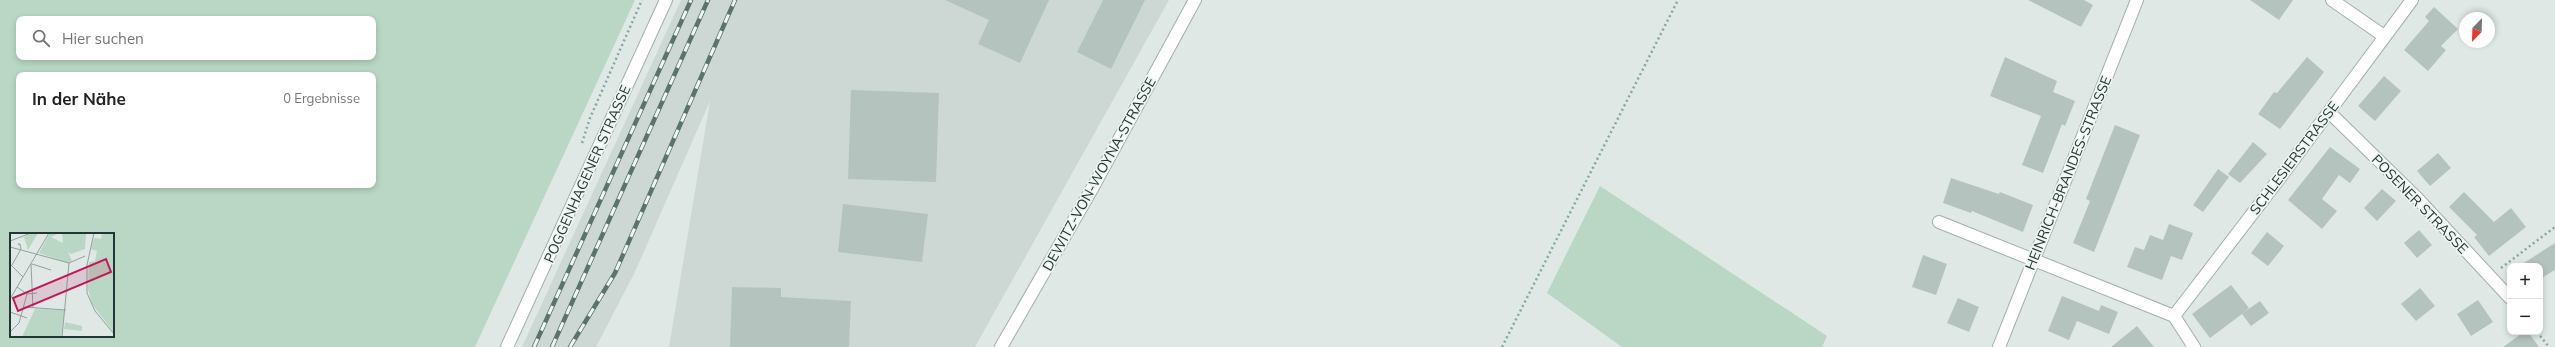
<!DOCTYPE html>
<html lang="de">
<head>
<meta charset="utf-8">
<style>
  body { margin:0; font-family:Mulish,sans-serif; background:#f2f2f2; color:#222 }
  .controls { position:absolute; right:12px; bottom:12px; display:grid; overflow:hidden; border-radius:8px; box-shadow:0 2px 6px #0003 }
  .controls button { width:36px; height:36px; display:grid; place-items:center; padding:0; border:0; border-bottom:1px solid #e0e0e0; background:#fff; color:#222; font:20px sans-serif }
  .compass { position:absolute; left:2459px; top:12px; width:36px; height:36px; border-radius:50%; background:#fff; box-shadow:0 2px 6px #0003; rotate:203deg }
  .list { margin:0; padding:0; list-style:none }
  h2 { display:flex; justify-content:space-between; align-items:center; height:52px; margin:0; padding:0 16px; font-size:17px }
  h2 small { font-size:13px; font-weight:400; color:#767676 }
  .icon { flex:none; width:22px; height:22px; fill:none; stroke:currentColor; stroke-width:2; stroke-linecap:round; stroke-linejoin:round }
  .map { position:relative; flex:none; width:2555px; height:347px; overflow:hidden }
  .search { position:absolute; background:#fff; box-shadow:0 2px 6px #0003; left:16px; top:16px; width:360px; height:44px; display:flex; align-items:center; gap:10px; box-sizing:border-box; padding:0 14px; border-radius:8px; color:#767676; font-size:15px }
  .panel { position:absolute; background:#fff; box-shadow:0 2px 6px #0003; left:16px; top:72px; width:360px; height:116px; border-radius:8px }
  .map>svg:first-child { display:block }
</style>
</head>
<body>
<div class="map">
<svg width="2555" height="347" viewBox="0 0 2555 347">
  <rect width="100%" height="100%" fill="#dfe8e5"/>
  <path fill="#cdd8d4" d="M 681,0 L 1169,0 L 975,347 L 669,347 L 710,101 L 635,272 L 596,347 L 522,347 Z"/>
  <path fill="#bad7c5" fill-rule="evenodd" d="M 0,0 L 635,0 L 475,347 L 0,347 ZM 19,19 L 373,19 L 373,57 L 19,57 ZM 19,75 L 373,75 L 373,185 L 19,185 ZM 11,234 L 113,234 L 113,336 L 11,336 Z
    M 1600,186 L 1827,336 L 1822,347 L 1622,347 L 1547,293 Z"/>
  <path fill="#b5c3be" d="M 945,0 L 1049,0 L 1020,63 L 978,44 L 989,20 Z
    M 1103,0 L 1145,0 L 1111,69 L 1077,52 Z
    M 2028,0 L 2084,0 L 2093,5 L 2081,27 Z
    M 2250,0 L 2293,0 L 2279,20 Z
    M 2434,7 L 2458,29 L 2441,46 L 2446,50 L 2428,71 L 2404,50 L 2429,21 L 2425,17 Z
    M 2005,57 L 2057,81 L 2053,92 L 2075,101 L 2065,126 L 2062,124 L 2043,173 L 2022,165 L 2041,116 L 1990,96 Z
    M 2307,57 L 2324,72 L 2280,129 L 2258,114 L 2274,92 L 2277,93 Z
    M 2384,76 L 2401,91 L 2375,121 L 2358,106 Z
    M 851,90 L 939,93 L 936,182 L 848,179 Z
    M 2115,125 L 2140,135 L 2094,252 L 2073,243 L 2090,201 L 2086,199 L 2095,176 Z
    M 2253,142 L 2267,154 L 2240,183 L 2228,174 Z
    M 2330,147 L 2360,169 L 2350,183 L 2339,175 L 2322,199 L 2337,211 L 2322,229 L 2288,200 Z
    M 2438,153 L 2451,168 L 2430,186 L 2417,171 Z
    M 2218,169 L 2229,177 L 2203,212 L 2193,205 Z
    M 1951,178 L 1999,194 L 2000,192 L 2033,205 L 2023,232 L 1972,211 L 1971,213 L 1943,203 Z
    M 2382,189 L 2396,201 L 2377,221 L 2364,208 Z
    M 2464,192 L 2494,222 L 2511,208 L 2526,227 L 2489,256 L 2474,237 L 2477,235 L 2449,207 Z
    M 843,204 L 928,214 L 922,262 L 838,252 Z
    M 2169,224 L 2193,233 L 2182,260 L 2171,256 L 2162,280 L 2127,267 L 2135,247 L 2144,250 L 2150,235 L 2163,240 Z
    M 2419,230 L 2432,245 L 2417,258 L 2404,243 Z
    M 2267,232 L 2284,246 L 2268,266 L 2251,253 Z
    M 2555,243 L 2555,270 L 2540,279 L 2540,266 L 2519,266 Z
    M 1923,255 L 1947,264 L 1936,295 L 1912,287 Z
    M 2231,285 L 2249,308 L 2243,313 L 2260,301 L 2269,313 L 2251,326 L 2242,314 L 2210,338 L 2192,314 Z
    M 732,287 L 781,288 L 781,297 L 851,301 L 849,347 L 730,347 Z
    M 2420,288 L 2435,306 L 2416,321 L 2401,304 Z
    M 2062,296 L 2099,311 L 2101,305 L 2118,312 L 2109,334 L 2077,321 L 2069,340 L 2048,331 Z
    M 1958,298 L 1979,307 L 1969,332 L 1947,323 Z
    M 2478,300 L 2493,322 L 2471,336 L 2457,314 Z
    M 2137,326 L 2154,347 L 2111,347 Z
    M 2524,332 L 2528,332 L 2539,347 L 2503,347 Z"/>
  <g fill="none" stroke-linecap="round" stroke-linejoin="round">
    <g stroke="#a3afac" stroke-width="14">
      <path id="minor" d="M 2332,0 L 2384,36
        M 2329,112 L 2417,198 L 2510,298
        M 1939,222 L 2174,316 L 2194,347
        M 2174,316 L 2282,175 L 2412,0
        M 1001,347 L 1093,187 L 1195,0
        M 1999,347 L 2137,0"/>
    </g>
    <g stroke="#a3afac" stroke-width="14">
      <path id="tertiary" d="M 507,347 L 666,0"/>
    </g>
    <path stroke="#83a8a0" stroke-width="2.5" stroke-dasharray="2 3" stroke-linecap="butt" d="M 582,143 L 590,118 L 642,0
      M 2501,268 L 2555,227
      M 2537,332 L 2549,347
      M 1502,347 L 1678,0"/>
    <use href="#minor" stroke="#fff" stroke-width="12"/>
    <use href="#tertiary" stroke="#fff" stroke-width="12"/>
    <g stroke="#5c726e" stroke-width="4.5">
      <path id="rail" d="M 534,347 L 691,0
        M 552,347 L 708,0
        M 570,347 L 615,273 L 735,0"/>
    </g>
    <use href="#rail" stroke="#eff5f3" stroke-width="3" stroke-dasharray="9" stroke-linecap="butt"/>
  </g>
  <g text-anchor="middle" stroke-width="3.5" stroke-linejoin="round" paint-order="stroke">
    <g font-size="14" fill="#223633" stroke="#eff5f3">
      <text transform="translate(2294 158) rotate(-53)" y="5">SCHLESIERSTRASSE</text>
      <text transform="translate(2068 173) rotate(-68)" y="5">HEINRICH-BRANDES-STRASSE</text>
      <text transform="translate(587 174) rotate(-66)" y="5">POGGENHAGENER STRASSE</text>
      <text transform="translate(1099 174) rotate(-61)" y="5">DEWITZ-VON-WOYNA-STRASSE</text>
      <text transform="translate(2420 204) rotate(46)" y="5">POSENER STRASSE</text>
    </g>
  </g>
  <g transform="translate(10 233)">
    <rect width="104" height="104" fill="#dfe8e5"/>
    <path d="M 22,0 L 28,0 L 18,17 L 14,4 ZM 40,0 L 49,0 L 41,4 L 53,10 L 52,0 L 76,0 L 75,16 L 61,21 L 58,19 L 62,28 L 58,30 L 29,20 ZM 104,0 L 104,100 L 82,71 L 78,56 L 79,29 L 85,28 L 87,18 L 81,16 L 84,5 L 91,6 L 92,1 ZM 25,76 L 55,77 L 51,104 L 12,104 ZM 55,89 L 72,93 L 72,104 L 72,98 L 54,96 Z" fill="#bad7c5"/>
    <path fill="none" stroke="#93a19e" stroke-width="1" d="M 84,0 L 77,32 L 77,60 L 85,78 L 104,101M 0,8 L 21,0M 0,14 L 59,30M 59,30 L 75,23M 0,31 L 13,44M 21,31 L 23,75M 22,31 L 41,37M 2,32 L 11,16 L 10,11 L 8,11 L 10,12M 7,54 L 17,61 L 27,60M 0,66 L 39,0M 14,74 L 56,77M 0,79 L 17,85M 0,99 L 9,90 L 17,61M 52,104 L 59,30"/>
    <path fill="#c2185b" fill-opacity="0.15" stroke="#c2185b" stroke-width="2" d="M 96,26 L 101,39 L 8,78 L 3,65 Z"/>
    <rect width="104" height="104" fill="none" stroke="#223633" stroke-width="2"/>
  </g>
</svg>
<div class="controls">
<button>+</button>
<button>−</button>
</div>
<svg class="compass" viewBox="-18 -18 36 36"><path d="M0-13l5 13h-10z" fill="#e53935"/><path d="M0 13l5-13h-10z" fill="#767676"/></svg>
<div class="search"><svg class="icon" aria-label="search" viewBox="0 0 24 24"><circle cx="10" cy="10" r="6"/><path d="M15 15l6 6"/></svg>Hier suchen</div>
<section class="panel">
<h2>In der Nähe<small>0 Ergebnisse</small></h2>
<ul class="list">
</ul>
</section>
</div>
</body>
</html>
